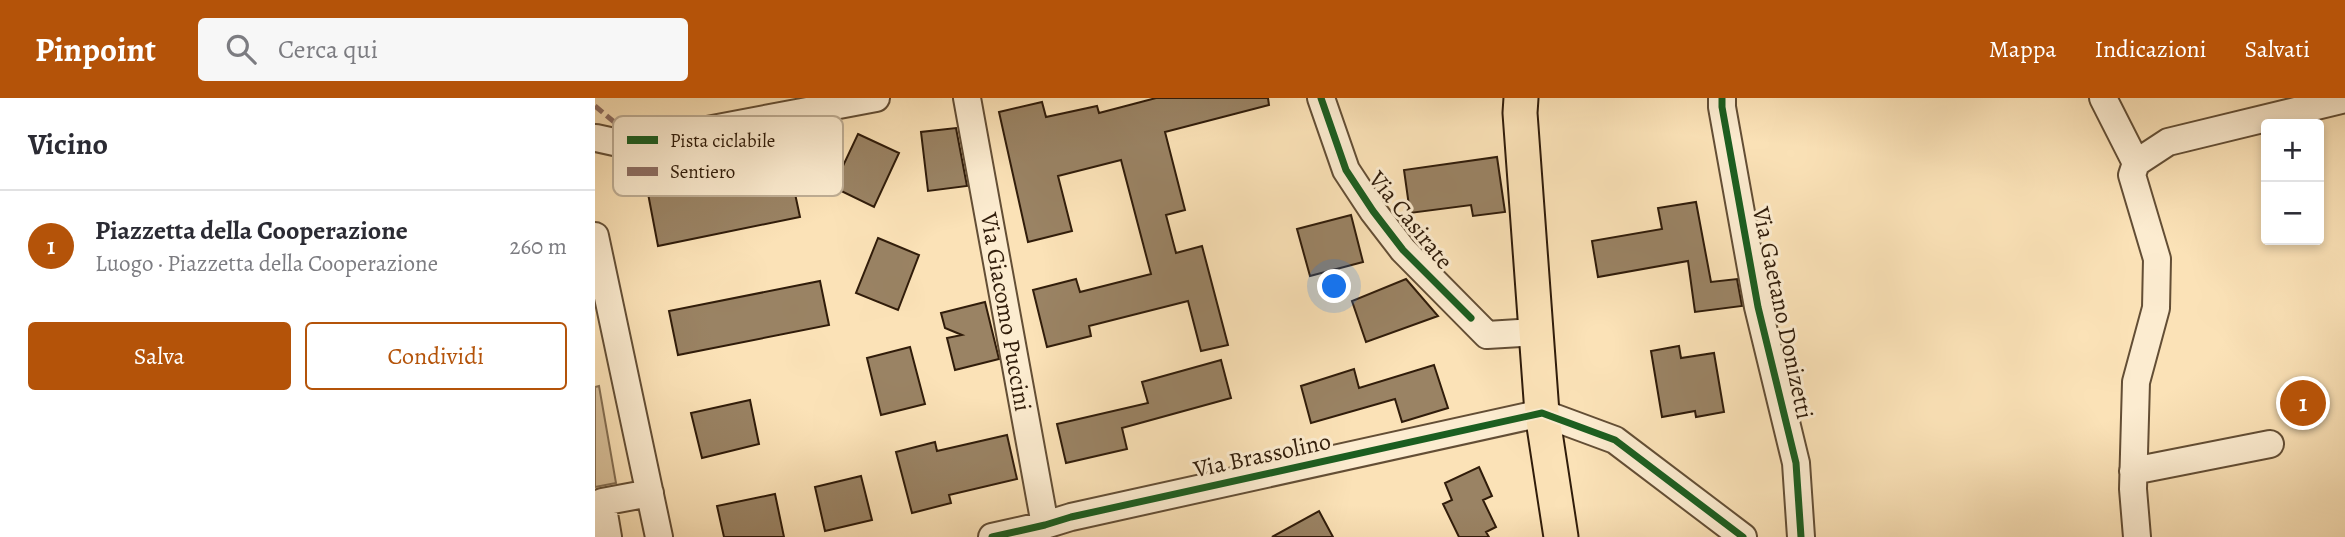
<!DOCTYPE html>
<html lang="it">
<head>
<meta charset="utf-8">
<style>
  body { margin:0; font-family:Alegreya,serif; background:#f7f7f7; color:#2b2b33 }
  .controls { position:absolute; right:21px; top:21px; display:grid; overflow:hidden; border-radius:7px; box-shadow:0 4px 10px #0003 }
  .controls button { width:63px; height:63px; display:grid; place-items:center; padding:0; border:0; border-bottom:2px solid #e1e1e2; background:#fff; color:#2b2b33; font:35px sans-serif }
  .you { position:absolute; left:740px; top:189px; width:24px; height:24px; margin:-18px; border:5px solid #fff; border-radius:50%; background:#1a73e8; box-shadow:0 0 0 10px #1a73e833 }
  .badge { display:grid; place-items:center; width:46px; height:46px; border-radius:50%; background:#b45309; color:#fff; font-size:23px; font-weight:700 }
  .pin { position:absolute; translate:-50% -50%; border:4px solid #fff; box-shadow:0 2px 7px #0006 }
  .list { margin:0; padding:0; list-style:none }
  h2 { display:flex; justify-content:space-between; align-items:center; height:91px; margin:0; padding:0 28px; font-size:30px }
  h2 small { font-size:23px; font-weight:400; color:#7c7c81 }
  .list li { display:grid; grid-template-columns:46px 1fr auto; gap:21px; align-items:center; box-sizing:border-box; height:112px; padding:0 28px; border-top:2px solid #e1e1e2 }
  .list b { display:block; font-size:26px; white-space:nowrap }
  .list p { margin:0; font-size:23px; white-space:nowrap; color:#7c7c81 }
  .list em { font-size:23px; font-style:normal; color:#7c7c81 }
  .actions { display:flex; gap:14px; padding:21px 28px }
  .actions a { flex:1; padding:16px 0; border:2px solid #b45309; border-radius:7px; text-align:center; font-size:24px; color:#b45309 }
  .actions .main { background:#b45309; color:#fff }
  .icon { flex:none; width:38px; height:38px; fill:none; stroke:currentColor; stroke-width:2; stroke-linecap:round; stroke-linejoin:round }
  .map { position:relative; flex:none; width:1750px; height:439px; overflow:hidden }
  header { display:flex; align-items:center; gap:42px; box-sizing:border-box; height:98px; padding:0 35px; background:#b45309; color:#fff }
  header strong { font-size:33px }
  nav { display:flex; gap:38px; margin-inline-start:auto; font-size:24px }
  .search { width:490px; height:63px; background:#f7f7f7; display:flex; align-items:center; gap:18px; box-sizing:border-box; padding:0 24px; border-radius:7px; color:#7c7c81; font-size:26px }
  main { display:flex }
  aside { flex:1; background:#fff }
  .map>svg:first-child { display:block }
</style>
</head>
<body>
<header>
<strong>Pinpoint</strong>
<div class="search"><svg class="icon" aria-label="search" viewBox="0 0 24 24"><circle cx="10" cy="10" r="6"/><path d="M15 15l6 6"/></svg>Cerca qui</div>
<nav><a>Mappa</a><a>Indicazioni</a><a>Salvati</a></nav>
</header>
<main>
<aside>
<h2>Vicino<small></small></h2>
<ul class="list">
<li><span class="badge">1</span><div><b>Piazzetta della Cooperazione</b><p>Luogo · Piazzetta della Cooperazione</p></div><em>260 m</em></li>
</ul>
<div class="actions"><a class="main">Salva</a><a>Condividi</a></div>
</aside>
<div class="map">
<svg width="1750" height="439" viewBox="0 0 1750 439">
  <rect width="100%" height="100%" fill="#fbe2b7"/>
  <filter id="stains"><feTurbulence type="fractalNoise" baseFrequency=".00286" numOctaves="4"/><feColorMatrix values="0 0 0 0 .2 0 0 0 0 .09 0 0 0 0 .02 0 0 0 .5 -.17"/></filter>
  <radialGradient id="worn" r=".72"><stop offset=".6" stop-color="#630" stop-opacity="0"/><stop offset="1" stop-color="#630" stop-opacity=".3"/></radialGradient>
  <path fill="#d8c09a" stroke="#846e52" stroke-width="2" d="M 4,288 L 21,385 L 0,389 L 0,289 Z"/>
  <path fill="#9a8364" stroke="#301c0a" stroke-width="2" d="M 561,0 L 673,0 L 674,7 L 570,34 L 590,112 L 571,117 L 581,155 L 607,148 L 633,247 L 606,253 L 593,203 L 494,228 L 496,238 L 452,249 L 438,192 L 481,181 L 485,194 L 556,176 L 526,62 L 463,78 L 477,133 L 433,144 L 404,14 L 447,4 L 451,19 L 502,8 L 504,15 Z
    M 361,30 L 372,88 L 333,93 L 326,34 Z
    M 263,36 L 304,55 L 279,109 L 238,89 Z
    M 192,58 L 205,119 L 63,148 L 51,85 Z
    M 902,59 L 910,114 L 878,118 L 876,107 L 815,115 L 809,72 Z
    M 1101,104 L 1116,184 L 1142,181 L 1147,208 L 1100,214 L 1093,163 L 1003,179 L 997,143 L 1067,131 L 1063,110 Z
    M 756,117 L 768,164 L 715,178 L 702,131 Z
    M 283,140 L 324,157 L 303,212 L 261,195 Z
    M 811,181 L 843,218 L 771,244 L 757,203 Z
    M 225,183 L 234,227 L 83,257 L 74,213 Z
    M 390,204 L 404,261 L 360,272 L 352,240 L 367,237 L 350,230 L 346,215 Z
    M 1084,248 L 1086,260 L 1119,255 L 1129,314 L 1101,319 L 1100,313 L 1067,319 L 1056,253 Z
    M 315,249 L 330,306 L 286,317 L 272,260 Z
    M 626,262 L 636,300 L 527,330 L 532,351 L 471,365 L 462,326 L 553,305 L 547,284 Z
    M 839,267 L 853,310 L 807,324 L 800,301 L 716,325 L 706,288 L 759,271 L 764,290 Z
    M 155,302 L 164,346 L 107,360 L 96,315 Z
    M 412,337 L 422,381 L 354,397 L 356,405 L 317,415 L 301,354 L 340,344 L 342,353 Z
    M 884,369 L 897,398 L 888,402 L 901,429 L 891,434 L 894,439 L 864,439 L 848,406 L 857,402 L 850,385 Z
    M 266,378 L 277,422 L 230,433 L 220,389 Z
    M 180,396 L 189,439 L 129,439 L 122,408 Z
    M 724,413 L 738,439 L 677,439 Z"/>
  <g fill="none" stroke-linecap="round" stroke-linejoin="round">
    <g stroke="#634e35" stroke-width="30">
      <path id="minor" d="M 372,0 L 450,427
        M 726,0 L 751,72 L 778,113 L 808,152 L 892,237 L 941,234
        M 1127,0 L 1127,9 L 1163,209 L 1201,365 L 1206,439
        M 1508,0 L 1541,65
        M 1,40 L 33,47 L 281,0
        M 1541,65 L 1537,77 L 1562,161 L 1561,210 L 1541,284 L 1538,391 L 1542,439
        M 1541,65 L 1573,44 L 1750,1
        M 0,138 L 64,439
        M 1538,373 L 1675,346
        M 13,439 L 7,404 L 55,395
        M 397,439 L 450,427 L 476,419 L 947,315 L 1020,342 L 1148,439"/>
    </g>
    <g stroke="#301c0a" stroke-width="37">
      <path id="major" d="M 926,0 L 925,15 L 947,315 L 966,439"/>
    </g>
    <use href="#minor" stroke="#fcecd0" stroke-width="26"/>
    <use href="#major" stroke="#fbe2b7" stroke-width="33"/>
    <path stroke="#8d6e63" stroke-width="5" stroke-dasharray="10 5" stroke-linecap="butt" d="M 0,8 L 30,33"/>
    <g stroke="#fcecd0" stroke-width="11">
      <path id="cycleway" d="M 726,0 L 751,72 L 778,113 L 808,152 L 876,220
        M 1127,0 L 1127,9 L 1163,209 L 1201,365 L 1206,439
        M 397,439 L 450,427 L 476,419 L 947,315 L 1020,342 L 1148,439"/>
    </g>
    <use href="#cycleway" stroke="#1b5e20" stroke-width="7"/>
  </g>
  <g text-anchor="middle" stroke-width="6" stroke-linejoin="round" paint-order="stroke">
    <g font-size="24" fill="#301c0a" stroke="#fcecd0">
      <text transform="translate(816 122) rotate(51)" y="8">Via Casirate</text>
      <text transform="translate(411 214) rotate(80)" y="8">Via Giacomo Puccini</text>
      <text transform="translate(1188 215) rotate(78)" y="8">Via Gaetano Donizetti</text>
      <text transform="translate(667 357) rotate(-12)" y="8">Via Brassolino</text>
    </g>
  </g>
  <rect x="18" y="18" width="230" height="80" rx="10" fill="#fcecd0" stroke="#bfae95" stroke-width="2"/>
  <rect x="32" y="38" width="31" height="8" fill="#1b5e20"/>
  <rect x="32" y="69" width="31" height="9" fill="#8d6e63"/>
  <g font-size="19" fill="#301c0a">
    <text x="75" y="49">Pista ciclabile</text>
    <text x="75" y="80">Sentiero</text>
  </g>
  <rect width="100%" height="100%" filter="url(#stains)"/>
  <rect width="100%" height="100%" fill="url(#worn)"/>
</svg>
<div class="controls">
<button>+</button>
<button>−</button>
</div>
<div class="you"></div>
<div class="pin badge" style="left:1708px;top:305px">1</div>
</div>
</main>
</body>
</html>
